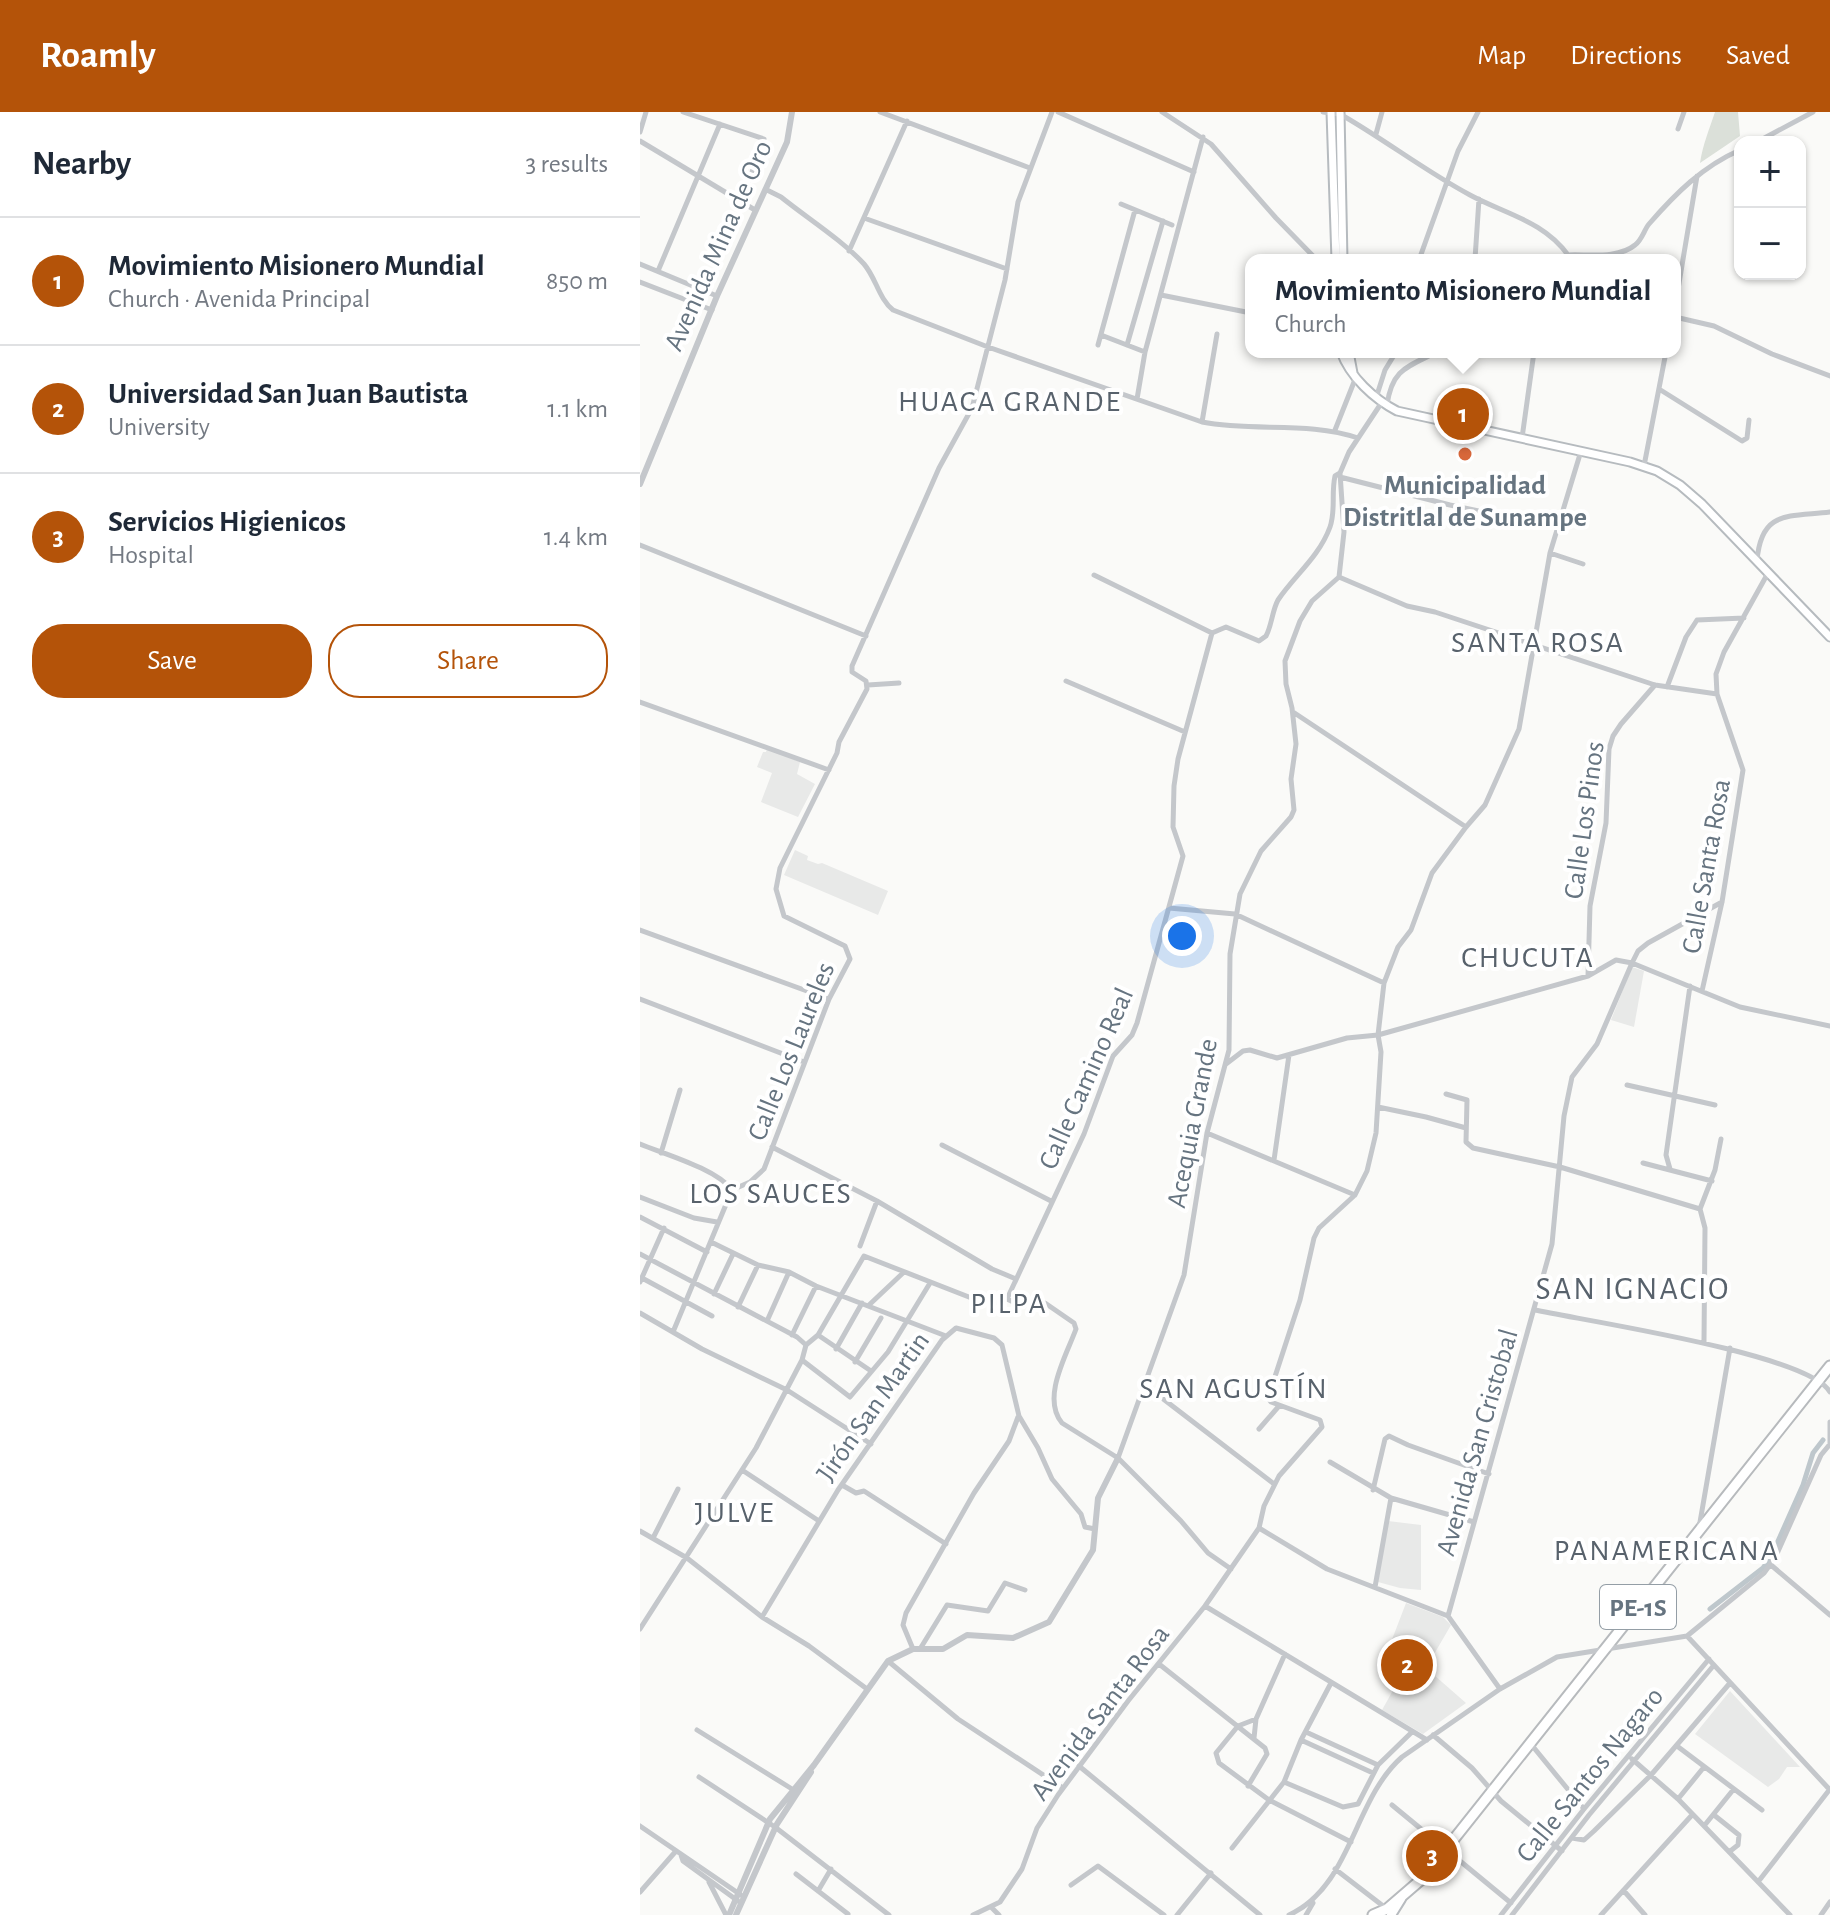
<!DOCTYPE html>
<html lang="en">
<head>
<meta charset="utf-8">
<style>
  body { margin:0; font-family:"Alegreya Sans",sans-serif; background:#f2f2f3; color:#1f2937 }
  .controls { position:absolute; right:24px; top:24px; display:grid; overflow:hidden; border-radius:16px; box-shadow:0 2px 6px #0004 }
  .controls button { width:72px; height:72px; display:grid; place-items:center; padding:0; border:0; border-bottom:2px solid #e0e1e3; background:#fff; color:#1f2937; font:40px sans-serif }
  .you { position:absolute; left:542px; top:824px; width:28px; height:28px; margin:-20px; border:6px solid #fff; border-radius:50%; background:#1a73e8; box-shadow:0 0 0 12px #1a73e833 }
  .badge { display:grid; place-items:center; width:52px; height:52px; border-radius:50%; background:#b45309; color:#fff; font-size:26px; font-weight:700 }
  .pin { position:absolute; translate:-50% -50%; border:4px solid #fff; box-shadow:0 2px 8px #0006 }
  .popup { position:absolute; left:605px; top:142px; width:436px; height:104px; box-sizing:border-box; display:grid; place-content:center; border-radius:16px; background:#fff; filter:drop-shadow(0 2px 6px #0005); font-size:26px; white-space:nowrap; color:#747a83 }
  .popup b { font-size:30px; color:#1f2937 }
  .popup::after { content:''; position:absolute; left:50%; top:100%; margin-left:-16px; border:16px solid transparent; border-top-color:#fff }
  .list { margin:0; padding:0; list-style:none }
  h2 { display:flex; justify-content:space-between; align-items:center; height:104px; margin:0; padding:0 32px; font-size:34px }
  h2 small { font-size:26px; font-weight:400; color:#747a83 }
  .list li { display:grid; grid-template-columns:52px 1fr auto; gap:24px; align-items:center; box-sizing:border-box; height:128px; padding:0 32px; border-top:2px solid #e0e1e3 }
  .list b { display:block; font-size:30px; white-space:nowrap }
  .list p { margin:0; font-size:26px; white-space:nowrap; color:#747a83 }
  .list em { font-size:26px; font-style:normal; color:#747a83 }
  .actions { display:flex; gap:16px; padding:24px 32px }
  .actions a { flex:1; padding:18px 0; border:2px solid #b45309; border-radius:32px; text-align:center; font-size:28px; color:#b45309 }
  .actions .main { background:#b45309; color:#fff }
  .map { position:relative; flex:none; width:1190px; height:1803px; overflow:hidden }
  header { display:flex; align-items:center; gap:48px; box-sizing:border-box; height:112px; padding:0 40px; background:#b45309; color:#fff }
  header strong { font-size:38px }
  nav { display:flex; gap:44px; margin-inline-start:auto; font-size:28px }
  main { display:flex }
  aside { flex:1; background:#fff }
  .map>svg:first-child { display:block }
</style>
</head>
<body>
<header>
<strong>Roamly</strong>
<nav><a>Map</a><a>Directions</a><a>Saved</a></nav>
</header>
<main>
<aside>
<h2>Nearby<small>3 results</small></h2>
<ul class="list">
<li><span class="badge">1</span><div><b>Movimiento Misionero Mundial</b><p>Church · Avenida Principal</p></div><em>850 m</em></li>
<li><span class="badge">2</span><div><b>Universidad San Juan Bautista</b><p>University</p></div><em>1.1 km</em></li>
<li><span class="badge">3</span><div><b>Servicios Higienicos</b><p>Hospital</p></div><em>1.4 km</em></li>
</ul>
<div class="actions"><a class="main">Save</a><a>Share</a></div>
</aside>
<div class="map">
<svg width="1190" height="1803" viewBox="0 0 1190 1803">
  <rect width="100%" height="100%" fill="#fafaf8"/>
  <path fill="#e8e9e8" d="M 127,637 L 160,650 L 157,662 L 175,672 L 158,705 L 121,690 L 132,661 L 117,655 L 123,640 L 126,640 Z
    M 155,738 L 168,744 L 167,748 L 178,752 L 182,751 L 248,779 L 238,803 L 144,763 Z
    M 992,855 L 1004,859 L 994,915 L 971,908 Z
    M 748,1409 L 781,1413 L 781,1478 L 760,1476 L 738,1470 Z
    M 766,1491 L 803,1505 L 811,1513 L 786,1556 L 826,1591 L 783,1622 L 742,1598 L 761,1564 L 743,1551 Z
    M 1090,1579 L 1160,1655 L 1147,1655 L 1139,1667 L 1128,1675 L 1055,1622 Z"/>
  <path fill="#dbe0d9" d="M 1075,0 L 1098,0 L 1100,24 L 1060,51 C 1063,32 1069,18 1075,0 Z"/>
  <g fill="none" stroke-linecap="round" stroke-linejoin="round">
    <path stroke="#bec7cc" stroke-width="5" d="M 1070,1497 L 1123,1456 L 1131,1445 L 1163,1373 L 1173,1341 L 1183,1328"/>
    <g stroke="#b6bbbf" stroke-width="11">
      <path id="secondary" d="M 691,0 L 696,148
        M 700,0 L 703,148
        M 701,240 C 710,265 734,287 757,299 L 990,350 L 1017,359 L 1040,373 L 1062,392 L 1190,525
        M 709,240 L 713,261"/>
    </g>
    <g stroke="#b7bbbf" stroke-width="12">
      <path id="primary" d="M 751,1803 L 761,1787"/>
    </g>
    <g stroke="#b7babd" stroke-width="13">
      <path id="trunk" d="M 733,1803 L 747,1797 L 783,1766 L 1190,1254"/>
    </g>
    <path stroke="#c4c7cb" stroke-width="5" d="M 43,0 L 124,27 L 101,90
      M 240,0 L 390,56
      M 418,0 L 554,60
      M 522,0 L 571,32 L 636,106 L 677,148
      M 683,0 L 700,2 C 744,27 785,59 830,83 C 865,102 904,109 928,143 L 927,148
      M 1038,17 L 1044,0
      M 0,20 L 6,0
      M 736,22 L 742,0
      M 0,29 L 115,98
      M 1117,30 L 1173,0
      M 127,78 L 141,85 C 167,106 202,128 224,152 C 236,166 239,187 253,198 L 348,235 L 562,310 C 614,320 669,309 718,326
      M 481,92 L 532,113
      M 224,106 L 367,157
      M 209,139 L 267,9
      M 928,143 C 948,142 978,147 995,133 C 1002,128 1004,118 1009,112 C 1035,82 1063,54 1100,38
      M 835,147 L 839,87
      M 779,148 L 818,39 L 838,0
      M 0,152 L 77,184
      M 18,159 L 80,12
      M 0,170 L 72,198
      M 521,183 L 611,201
      M 1035,195 L 1057,64
      M 1035,205 L 1074,214 L 1132,242 L 1190,264
      M 461,223 L 505,240
      M 458,233 L 495,98
      M 487,233 L 523,109
      M 745,240 L 752,245
      M 1019,277 L 1102,329 L 1107,326 L 1109,308
      M 736,286 L 745,258 L 756,240
      M 497,287 L 505,240 L 563,25
      M 747,293 C 752,257 767,255 797,240
      M 562,310 L 577,222
      M 695,318 L 716,265
      M 882,326 L 894,240
      M 1004,354 L 1026,240
      M 700,365 L 810,393 L 916,415
      M 0,433 L 226,524
      M 910,441 L 943,452
      M 1117,449 C 1121,398 1148,405 1190,400
      M 454,463 L 572,521
      M 699,465 L 767,494 L 795,500 L 1015,573 L 1077,582
      M 572,521 L 586,515 L 619,529 L 626,524 C 632,513 632,499 638,488 C 655,463 679,445 690,415 C 696,398 691,382 695,364 L 700,361
      M 426,569 L 545,620
      M 228,573 L 259,571
      M 1027,575 L 1046,525 L 1057,508 L 1104,506
      M 0,590 L 189,658
      M 653,600 L 826,715
      M 529,796 L 595,802 L 744,871
      M 0,818 L 189,887
      M 948,864 L 950,794 L 966,711 L 969,637 L 973,624 L 981,612 L 1015,573
      M 1062,879 L 1082,790 L 1103,658 L 1077,582 L 1076,562 L 1084,540 L 1128,461
      M 0,887 L 164,950
      M 586,952 L 603,939 L 610,938 L 637,946 L 707,926 L 738,923 L 948,864 L 976,848 L 992,851 L 998,839 L 1008,831 L 1082,790
      M 987,973 L 1075,993
      M 806,982 L 827,988 L 826,1030 L 833,1036 L 920,1055 L 1060,1097
      M 738,995 L 786,1005 L 826,1016
      M 567,1021 L 715,1083
      M 0,1032 C 24,1042 77,1057 92,1078
      M 302,1033 L 411,1089
      M 132,1035 L 237,1089 L 352,1157 L 376,1167
      M 21,1041 L 40,978
      M 634,1048 L 649,943
      M 1003,1051 L 1072,1069
      M 1030,1057 L 1026,1043 L 1050,874
      M 92,1078 L 110,1070 L 124,1057 L 189,887 L 210,847 L 205,834 L 144,804 L 136,777 L 140,756 L 197,641 L 199,630 L 227,577 L 226,569 L 212,560 L 212,554 L 299,356 L 332,296 L 365,168 L 378,90 L 412,0
      M 0,1085 L 54,1106 L 77,1110
      M 0,1105 L 67,1140
      M 71,1130 L 118,1153 L 149,1160 L 176,1174 L 306,1224
      M 220,1134 L 237,1089
      M 0,1142 L 157,1225 L 166,1233
      M 2,1166 L 72,1204
      M 0,1170 L 24,1116
      M 74,1182 L 93,1142
      M 367,1187 L 444,1022 L 473,944 L 492,923 L 497,911 L 543,744 L 533,715 L 534,674 L 538,647 L 572,521
      M 367,1187 L 382,1194 L 405,1191 L 434,1211 L 436,1217 C 427,1242 401,1286 422,1311 L 478,1346 L 541,1409 L 568,1441 L 591,1457
      M 229,1193 L 264,1160
      M 98,1195 L 118,1153
      M 895,1198 C 946,1209 1168,1242 1190,1280
      M 0,1201 L 62,1237 L 147,1278 L 231,1332
      M 127,1209 L 149,1160
      M 33,1220 L 92,1078
      M 152,1223 L 176,1174
      M 178,1223 L 231,1259
      M 1064,1230 L 1065,1116 L 1060,1097 L 1075,1058 L 1081,1027
      M 166,1233 L 178,1223 L 224,1144 L 334,1187 L 352,1192 L 367,1187
      M 196,1237 L 222,1191
      M 162,1248 L 210,1285 L 248,1240 L 290,1171
      M 215,1250 L 241,1206
      M 505,1273 L 634,1372
      M 619,1317 L 639,1294
      M 478,1346 L 544,1163 L 567,1021 L 589,938 L 590,842 L 600,782 L 621,739 L 651,705 L 654,698 L 651,667 L 656,632 L 652,596 L 646,572 L 645,549 L 660,509 L 672,489 L 699,465 L 704,420 L 700,361 L 709,340 L 742,290
      M 690,1350 L 751,1386 L 834,1410
      M 102,1358 L 179,1409
      M 202,1373 L 216,1381 L 224,1379 L 306,1432
      M 733,1378 L 745,1327 L 749,1324 L 768,1333 L 849,1362
      M 619,1416 L 687,1457 L 808,1504 L 860,1577
      M 1059,1416 L 1090,1236
      M 0,1419 L 47,1446 L 122,1505 L 169,1534 L 227,1577
      M 13,1426 L 38,1377
      M 1131,1453 L 1190,1503
      M 735,1475 L 751,1386
      M 565,1494 L 787,1628
      M 808,1504 L 912,1132 L 924,1004 L 932,965 L 957,932 L 992,851 L 1100,895 L 1190,914
      M 122,1505 L 198,1378 L 302,1228 L 316,1216 L 354,1226 L 362,1233 L 379,1304 L 398,1336 L 412,1367 L 441,1402 L 445,1415 L 455,1417
      M 0,1517 L 116,1336 L 162,1248 L 166,1233
      M 1047,1524 L 1190,1678
      M 273,1537 L 263,1513 L 266,1501 L 334,1381 L 369,1329 L 378,1305
      M 280,1537 L 307,1493 L 348,1499 L 365,1471 L 385,1478
      M 248,1549 L 318,1607 L 423,1676
      M 519,1552 L 625,1636 L 627,1642 L 608,1674
      M 616,1607 L 598,1614 L 576,1641 L 579,1651 L 629,1688 L 711,1730
      M 57,1618 L 152,1677
      M 666,1620 L 738,1653
      M 793,1623 L 832,1656 L 861,1689 L 922,1739
      M 614,1626 L 616,1607 L 645,1542
      M 661,1628 L 733,1661
      M 890,1631 L 944,1697
      M 1037,1634 L 1122,1698
      M 992,1647 L 1038,1687 L 1150,1803
      M 439,1654 L 620,1803
      M 59,1665 L 135,1715 L 249,1803
      M 644,1670 L 703,1695 L 718,1692 L 738,1653 L 772,1620
      M 1038,1687 L 1064,1655
      M 752,1693 L 871,1791
      M 1074,1703 L 1099,1723 L 1098,1733 L 1089,1740
      M 0,1714 L 101,1783
      M 1064,1714 L 1093,1678
      M 932,1726 L 944,1728 L 954,1719 L 1011,1663 L 1090,1571
      M 592,1736 L 644,1670 L 661,1628 L 691,1571
      M 41,1743 L 43,1749 L 98,1789
      M 695,1757 L 747,1797
      M 156,1762 L 208,1802
      M 69,1770 L 86,1803
      M 1118,1770 L 1190,1677
      M 431,1773 L 458,1754 L 524,1803
      M 178,1779 L 191,1757
      M 984,1779 L 1005,1803
      M 0,1780 L 36,1739
      M 352,1796 L 359,1803
      M 333,1803 L 360,1790 L 382,1757 L 397,1716 L 418,1683 L 488,1589 L 565,1494 L 619,1416 L 624,1394 L 639,1364 L 682,1315 L 680,1308 L 631,1290 L 628,1286 L 660,1188 L 674,1126 L 679,1116 L 715,1083 L 727,1059 L 736,1021 L 741,940 L 738,923 L 744,871 L 758,835 L 771,818 L 792,761 L 826,715 L 845,693 L 879,617 L 910,441 L 941,339
      M 537,1803 L 571,1761
      M 649,1803 C 712,1774 713,1688 762,1645 L 860,1577 L 917,1545 L 1047,1524 L 1124,1461 L 1135,1446 L 1181,1343 L 1190,1332 L 1190,1310
      M 666,1803 L 673,1791
      M 861,1803 L 944,1697 L 1069,1547
      M 872,1803 L 949,1703 L 1074,1553
      M 961,1803 L 1052,1703
      M 1181,1803 L 1190,1790"/>
    <path stroke="#c4c7cb" stroke-width="6" d="M 0,372 L 77,184 L 147,30 L 152,0
      M 89,1803 L 130,1707 L 174,1653 L 248,1549 L 273,1537 L 303,1537 L 327,1523 L 373,1526 L 409,1510 L 453,1438 L 458,1386 L 478,1346
      M 96,1803 L 137,1712 L 171,1660"/>
    <use href="#secondary" stroke="#fff" stroke-width="7"/>
    <use href="#primary" stroke="#fff" stroke-width="8"/>
    <use href="#trunk" stroke="#fff" stroke-width="9"/>
  </g>
  <circle fill="#d7673a" stroke="#fff" stroke-width="3" cx="825" cy="342" r="8"/>
  <g text-anchor="middle" stroke-width="8" stroke-linejoin="round" paint-order="stroke">
    <rect fill="#fff" stroke="#949ea6" stroke-width="2" x="960" y="1473" width="76" height="44" rx="6"/>
    <g font-size="26" font-weight="bold" fill="#667480">
      <text x="998" y="1504">PE-1S</text>
    </g>
    <g font-size="28" fill="#667480" stroke="#fff">
      <text transform="translate(77 133) rotate(-66)" y="10">Avenida Mina de Oro</text>
      <text transform="translate(943 708) rotate(-82)" y="10">Calle Los Pinos</text>
      <text transform="translate(1065 754) rotate(-80)" y="10">Calle Santa Rosa</text>
      <text transform="translate(150 939) rotate(-68)" y="10">Calle Los Laureles</text>
      <text transform="translate(445 966) rotate(-66)" y="10">Calle Camino Real</text>
      <text transform="translate(551 1011) rotate(-79)" y="10">Acequia Grande</text>
      <text transform="translate(232 1294) rotate(-55)" y="10">Jirón San Martin</text>
      <text transform="translate(836 1330) rotate(-74)" y="10">Avenida San Cristobal</text>
      <text transform="translate(459 1600) rotate(-53)" y="10">Avenida Santa Rosa</text>
      <text transform="translate(949 1662) rotate(-51)" y="10">Calle Santos Nagaro</text>
    </g>
    <g font-size="28" font-weight="bold" fill="#667480" stroke="#fff">
      <text x="825" y="382">Municipalidad<tspan x="825" dy="32">Distritlal de Sunampe</tspan></text>
    </g>
    <g font-size="30" letter-spacing="2" fill="#58626c" stroke="#fff">
      <text x="370" y="299">HUACA GRANDE</text>
      <text x="898" y="540">SANTA ROSA</text>
      <text x="888" y="855">CHUCUTA</text>
      <text x="131" y="1091">LOS SAUCES</text>
      <text x="369" y="1201">PILPA</text>
      <text x="594" y="1286">SAN AGUSTÍN</text>
      <text x="95" y="1410">JULVE</text>
      <text x="1027" y="1448">PANAMERICANA</text>
    </g>
    <g font-size="32" letter-spacing="2" fill="#58626c" stroke="#fff">
      <text x="993" y="1187">SAN IGNACIO</text>
    </g>
  </g>
</svg>
<div class="controls">
<button>+</button>
<button>−</button>
</div>
<div class="you"></div>
<div class="pin badge" style="left:823px;top:302px">1</div>
<div class="popup"><b>Movimiento Misionero Mundial</b>Church</div>
<div class="pin badge" style="left:767px;top:1553px">2</div>
<div class="pin badge" style="left:792px;top:1744px">3</div>
</div>
</main>
</body>
</html>
